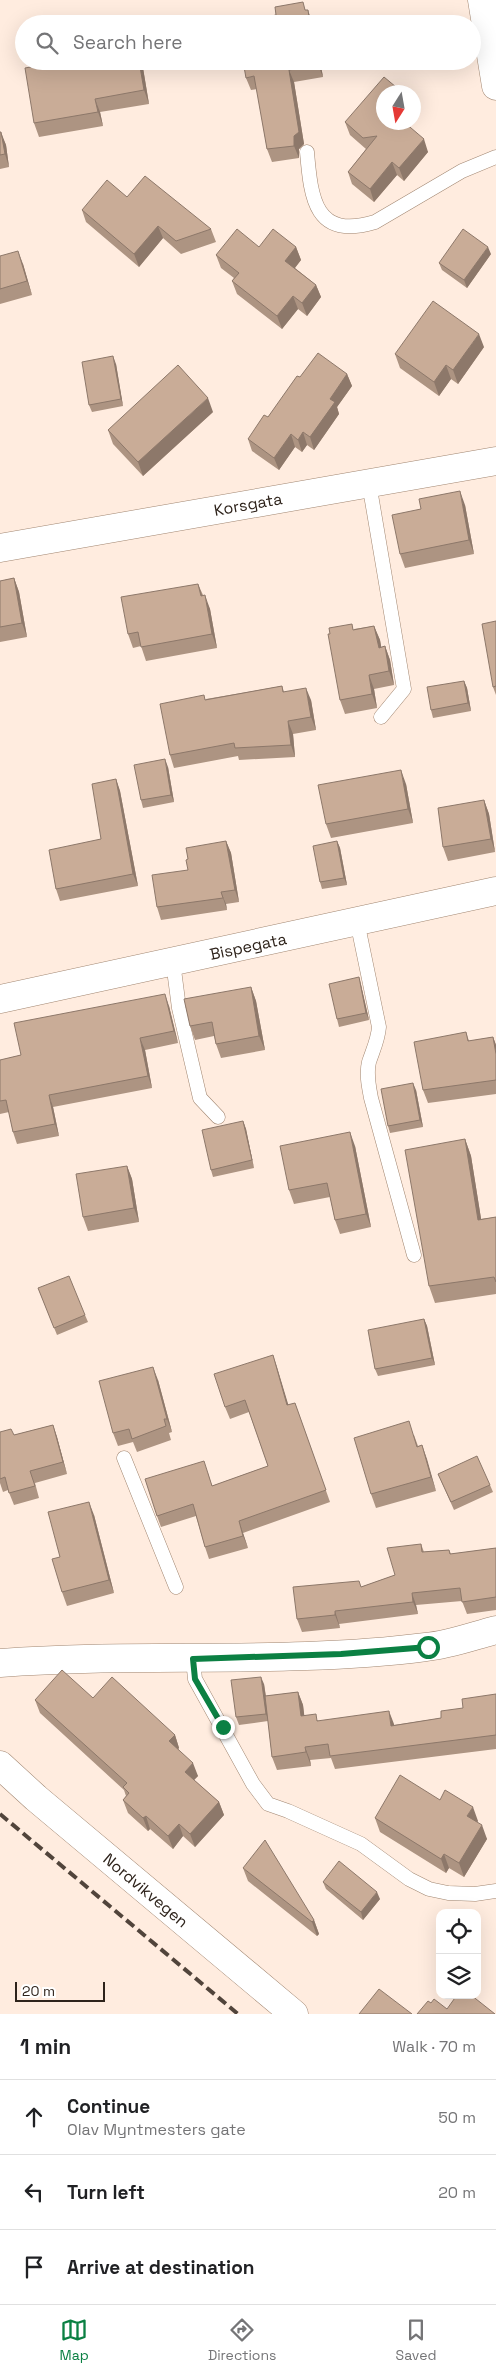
<!DOCTYPE html>
<html lang="en">
<head>
<meta charset="utf-8">
<style>
  body { margin:0; font-family:"Space Grotesk",sans-serif; background:#f2f2f2; color:#202124 }
  .controls { position:absolute; right:15px; bottom:15px; display:grid; overflow:hidden; border-radius:10px; box-shadow:0 5px 20px #0002 }
  .controls button { width:45px; height:45px; display:grid; place-items:center; padding:0; border:0; border-bottom:1px solid #e0e0e0; background:#fff; color:#202124; font:25px sans-serif }
  .compass { position:absolute; left:376px; top:85px; width:45px; height:45px; border-radius:50%; background:#fff; box-shadow:0 5px 20px #0002; rotate:191deg }
  .scale { position:absolute; left:15px; bottom:12px; width:90px; box-sizing:border-box; padding-left:5px; border:2px solid #2e231b; border-top:0; font-size:14px; line-height:18px; white-space:nowrap; color:#2e231b; -webkit-text-stroke:4px #fff; paint-order:stroke }
  .stop { position:absolute; width:15px; height:15px; margin:-11px; border:4px solid #0b8043; border-radius:50%; background:#fff }
  .stop.end { background:#0b8043; border-color:#fff; box-shadow:0 1px 5px #0008 }
  .list { margin:0; padding:0; list-style:none }
  h2 { display:flex; justify-content:space-between; align-items:center; height:65px; margin:0; padding:0 20px; font-size:21px }
  h2 small { font-size:16px; font-weight:400; color:#757577 }
  .list li { display:grid; grid-template-columns:32px 1fr auto; gap:15px; align-items:center; box-sizing:border-box; height:75px; padding:0 20px; border-top:1px solid #e0e0e0 }
  .list b { display:block; font-size:19px; white-space:nowrap }
  .list p { margin:0; font-size:16px; white-space:nowrap; color:#757577 }
  .list em { font-size:16px; font-style:normal; color:#757577 }
  .icon { flex:none; width:28px; height:28px; fill:none; stroke:currentColor; stroke-width:2; stroke-linecap:round; stroke-linejoin:round }
  .map { position:relative; flex:none; width:496px; height:2014px; overflow:hidden }
  .search { position:absolute; background:#fff; box-shadow:0 5px 20px #0002; left:15px; right:15px; top:15px; height:55px; display:flex; align-items:center; gap:12px; box-sizing:border-box; padding:0 18px; border-radius:28px; color:#757577; font-size:19px }
  .sheet { height:290px; background:#fff }
  nav { display:flex; justify-content:space-around; align-items:center; box-sizing:border-box; height:70px; border-top:1px solid #e0e0e0; background:#fff; font-size:14px; color:#757577 }
  nav a { display:grid; justify-items:center; gap:2px }
  nav .on { color:#0b8043 }
  .map>svg:first-child { display:block }
</style>
</head>
<body>
<div class="map">
<svg width="496" height="2014" viewBox="0 0 496 2014">
  <rect width="100%" height="100%" fill="#ffecdf"/>
  <g fill="none" stroke-linecap="round" stroke-linejoin="round">
    <g stroke="#a18671" stroke-width="15">
      <path id="service" d="M 307,152 C 311,199 315,240 375,222 L 462,171 L 496,157
        M 369,483 L 404,689 L 381,717
        M 357,921 L 379,1027 C 378,1040 373,1050 369,1062 C 366,1074 369,1087 371,1098 L 414,1255
        M 173,962 L 179,1008 L 200,1098 L 218,1117
        M 124,1458 L 176,1587
        M 193,1659 L 195,1679 L 253,1784 L 268,1804 L 288,1811 L 361,1844 L 409,1879 L 429,1889 L 448,1893 L 475,1894 L 496,1891"/>
    </g>
    <g stroke="#a18671" stroke-width="29">
      <path id="minor" d="M 482,0 L 496,86
        M 0,548 L 496,461
        M 0,999 L 496,891
        M 0,1663 C 141,1652 285,1665 426,1647 C 449,1645 473,1636 496,1630"/>
    </g>
    <g stroke="#a18671" stroke-width="29">
      <path id="secondary" d="M 0,1765 L 36,1798 L 294,2014"/>
    </g>
    <use href="#service" stroke="#fff" stroke-width="14"/>
    <use href="#minor" stroke="#fff" stroke-width="28"/>
    <use href="#secondary" stroke="#fff" stroke-width="28"/>
    <path stroke="#51443b" stroke-width="4" stroke-dasharray="10 5" stroke-linecap="butt" d="M 0,1814 L 238,2014"/>
  </g>
  <path fill="#ad9482" d="M 320,61 L 323,77 L 294,82 L 304,144 L 299,149 L 299,158 L 272,162 L 267,149 L 257,89 L 251,90 L 246,78 Z
    M 90,63 L 143,68 L 149,104 L 100,112 L 103,126 L 39,137 L 34,123 Z
    M 345,122 L 408,126 L 428,152 L 404,181 L 397,175 L 374,202 L 352,184 L 348,172 L 366,149 L 350,135 Z
    M 0,132 L 6,145 L 9,167 L 0,169 Z
    M 82,210 L 211,229 L 216,242 L 181,254 L 163,238 L 139,267 L 86,222 Z
    M 259,247 L 296,247 L 301,260 L 295,268 L 316,285 L 321,297 L 307,316 L 298,309 L 282,329 L 237,294 L 232,281 L 234,278 L 221,268 L 216,255 Z
    M 491,254 L 467,288 L 442,270 L 439,263 Z
    M 0,256 L 23,264 L 32,295 L 0,304 Z
    M 484,347 L 458,384 L 451,379 L 439,396 L 400,368 L 395,354 Z
    M 116,364 L 123,406 L 92,412 L 89,405 Z
    M 347,374 L 352,386 L 337,407 L 339,414 L 314,450 L 307,445 L 302,452 L 295,447 L 279,470 L 252,451 L 248,439 L 268,417 L 300,377 Z
    M 213,412 L 143,476 L 113,444 L 108,430 Z
    M 465,505 L 474,554 L 405,568 L 400,554 Z
    M 14,578 L 19,592 L 27,637 L 0,642 L 0,581 Z
    M 198,584 L 203,595 L 210,609 L 217,648 L 146,661 L 141,646 L 133,648 L 128,634 Z
    M 496,621 L 496,695 L 493,687 Z
    M 374,626 L 380,640 L 381,647 L 385,646 L 390,660 L 394,685 L 374,689 L 377,708 L 345,714 L 340,700 L 354,629 Z
    M 464,681 L 467,688 L 471,711 L 433,718 L 431,710 Z
    M 282,686 L 284,692 L 311,700 L 316,730 L 293,734 L 295,757 L 239,760 L 238,756 L 174,768 L 170,755 L 206,699 Z
    M 168,767 L 174,802 L 143,808 L 141,800 Z
    M 116,779 L 120,791 L 138,886 L 60,901 L 56,889 L 101,839 Z
    M 406,784 L 413,823 L 331,838 L 326,824 Z
    M 484,800 L 489,814 L 495,852 L 448,861 L 443,847 Z
    M 226,841 L 231,853 L 239,902 L 226,904 L 227,910 L 161,920 L 157,907 L 188,870 Z
    M 337,841 L 340,848 L 347,885 L 322,889 L 320,882 Z
    M 359,977 L 361,985 L 369,1020 L 339,1027 L 337,1019 Z
    M 251,987 L 256,1001 L 265,1050 L 221,1058 L 216,1044 L 214,1036 L 195,1040 L 190,1026 Z
    M 169,1006 L 178,1043 L 145,1050 L 152,1088 L 53,1107 L 59,1136 L 17,1144 L 13,1132 L 9,1112 L 0,1114 L 0,1060 L 21,1055 Z
    M 466,1032 L 469,1041 L 493,1037 L 496,1045 L 496,1094 L 428,1103 L 423,1090 Z
    M 416,1090 L 423,1127 L 390,1133 L 388,1126 Z
    M 243,1121 L 246,1129 L 254,1168 L 213,1177 L 211,1170 Z
    M 465,1139 L 471,1156 L 481,1219 L 496,1217 L 496,1294 L 435,1303 L 429,1286 Z
    M 355,1146 L 371,1227 L 340,1234 L 335,1220 L 330,1197 L 294,1204 L 289,1190 Z
    M 127,1166 L 132,1179 L 139,1222 L 88,1231 L 83,1217 Z
    M 38,1288 L 85,1315 L 88,1322 L 57,1335 Z
    M 424,1319 L 427,1326 L 435,1365 L 378,1376 L 375,1369 Z
    M 273,1355 L 288,1405 L 295,1403 L 330,1502 L 243,1533 L 248,1548 L 209,1559 L 205,1547 L 196,1516 L 161,1527 L 157,1516 L 208,1473 L 212,1486 L 268,1466 L 249,1412 L 230,1419 L 225,1407 Z
    M 158,1380 L 172,1432 L 169,1433 L 171,1440 L 137,1452 L 133,1442 L 118,1446 L 113,1433 Z
    M 53,1425 L 57,1437 L 67,1474 L 35,1483 L 39,1498 L 14,1505 L 8,1490 L 3,1492 L 0,1483 L 0,1432 L 14,1435 Z
    M 414,1435 L 418,1446 L 422,1445 L 436,1491 L 376,1508 L 371,1494 Z
    M 438,1474 L 490,1485 L 493,1492 L 454,1510 Z
    M 94,1515 L 114,1593 L 67,1606 L 62,1592 L 60,1557 Z
    M 421,1544 L 424,1552 L 449,1550 L 451,1554 L 496,1548 L 496,1610 L 467,1614 L 462,1601 L 416,1605 L 418,1614 L 339,1624 L 340,1628 L 302,1632 L 297,1619 L 361,1587 L 395,1575 Z
    M 264,1684 L 266,1696 L 298,1692 L 303,1705 L 304,1715 L 319,1721 L 394,1725 L 441,1718 L 496,1694 L 496,1749 L 335,1769 L 331,1758 L 310,1760 L 311,1766 L 277,1770 L 272,1757 L 268,1721 L 239,1725 L 236,1717 Z
    M 93,1698 L 175,1735 L 179,1748 L 178,1749 L 198,1776 L 194,1780 L 219,1802 L 224,1815 L 195,1847 L 183,1836 L 173,1849 L 150,1829 L 148,1831 L 128,1813 L 123,1800 L 126,1796 L 124,1790 L 40,1713 L 35,1700 Z
    M 440,1800 L 478,1821 L 477,1822 L 487,1839 L 464,1877 L 449,1868 L 446,1873 L 380,1832 L 375,1818 Z
    M 243,1868 L 314,1920 L 319,1934 L 317,1936 L 248,1881 Z
    M 323,1882 L 380,1899 L 363,1920 L 326,1889 Z"/>
  <path fill="#8d786a" d="M 308,10 L 312,22 L 312,24 L 310,24 Z
    M 139,61 L 140,61 L 143,68 L 149,104 L 144,90 Z
    M 317,61 L 320,61 L 323,77 L 318,65 Z
    M 289,70 L 294,82 L 304,144 L 299,149 L 299,158 L 294,146 Z
    M 95,99 L 100,112 L 103,126 L 98,112 Z
    M 414,103 L 418,115 L 414,120 Z
    M 401,122 L 412,122 L 404,131 Z
    M 1,132 L 6,145 L 9,167 L 5,154 Z
    M 424,139 L 428,152 L 404,181 L 399,168 Z
    M 392,162 L 397,175 L 374,202 L 370,189 Z
    M 158,226 L 163,238 L 139,267 L 134,254 Z
    M 296,247 L 301,260 L 290,274 L 285,261 Z
    M 488,247 L 491,254 L 467,288 L 464,280 Z
    M 18,251 L 23,264 L 32,295 L 27,281 Z
    M 316,285 L 321,297 L 307,316 L 302,303 Z
    M 293,296 L 298,309 L 282,329 L 277,316 Z
    M 479,334 L 484,347 L 458,384 L 453,370 Z
    M 113,356 L 116,364 L 123,406 L 121,399 Z
    M 446,365 L 451,379 L 439,396 L 434,382 Z
    M 347,374 L 352,386 L 337,407 L 339,414 L 314,450 L 310,437 L 330,399 Z
    M 208,398 L 213,412 L 143,476 L 138,462 Z
    M 303,432 L 307,445 L 302,452 L 298,440 Z
    M 291,434 L 295,447 L 279,470 L 274,458 Z
    M 460,491 L 465,505 L 474,554 L 469,540 Z
    M 14,578 L 19,592 L 27,637 L 22,623 Z
    M 198,584 L 203,598 L 201,596 Z
    M 205,595 L 210,609 L 217,648 L 212,634 Z
    M 374,626 L 380,640 L 384,662 L 379,648 Z
    M 385,646 L 390,660 L 394,685 L 389,671 Z
    M 369,675 L 374,689 L 377,708 L 372,694 Z
    M 464,681 L 467,688 L 471,711 L 468,703 Z
    M 306,688 L 311,700 L 316,730 L 311,717 Z
    M 288,721 L 293,734 L 295,757 L 291,745 Z
    M 165,759 L 168,767 L 174,802 L 171,795 Z
    M 401,770 L 406,784 L 413,823 L 408,809 Z
    M 116,779 L 120,791 L 138,886 L 133,874 Z
    M 484,800 L 489,814 L 495,852 L 491,839 Z
    M 226,841 L 231,853 L 239,902 L 235,890 Z
    M 337,841 L 340,848 L 347,885 L 344,878 Z
    M 221,892 L 226,904 L 227,910 Z
    M 359,977 L 361,985 L 369,1020 L 366,1013 Z
    M 251,987 L 256,1001 L 265,1050 L 259,1036 Z
    M 165,994 L 169,1006 L 178,1043 L 174,1031 Z
    M 493,1037 L 496,1045 L 496,1054 Z
    M 140,1038 L 145,1050 L 152,1088 L 148,1076 Z
    M 413,1083 L 416,1090 L 423,1127 L 420,1120 Z
    M 49,1095 L 53,1107 L 59,1136 L 55,1124 Z
    M 243,1121 L 246,1129 L 254,1168 L 252,1160 Z
    M 350,1132 L 355,1146 L 371,1227 L 366,1214 Z
    M 465,1139 L 471,1156 L 484,1237 L 478,1220 Z
    M 127,1166 L 132,1179 L 139,1222 L 134,1208 Z
    M 424,1319 L 427,1326 L 435,1365 L 432,1358 Z
    M 273,1355 L 277,1367 L 292,1417 L 287,1405 Z
    M 153,1367 L 158,1380 L 172,1432 L 167,1419 Z
    M 53,1425 L 57,1437 L 67,1474 L 63,1462 Z
    M 422,1445 L 427,1459 L 436,1491 L 431,1477 Z
    M 89,1502 L 94,1515 L 114,1593 L 109,1580 Z
    M 239,1521 L 248,1548 L 243,1536 Z
    M 412,1593 L 416,1605 L 418,1614 L 413,1602 Z
    M 335,1611 L 339,1624 L 340,1628 L 335,1615 Z
    M 261,1677 L 264,1684 L 269,1721 L 266,1714 Z
    M 298,1692 L 303,1705 L 306,1729 L 301,1716 Z
    M 389,1711 L 394,1724 L 396,1739 L 391,1726 Z
    M 175,1735 L 179,1748 L 174,1754 L 169,1741 Z
    M 305,1747 L 310,1760 L 311,1766 L 306,1752 Z
    M 193,1763 L 198,1776 L 190,1784 L 185,1772 Z
    M 219,1802 L 224,1815 L 195,1847 L 190,1834 Z
    M 473,1807 L 478,1821 L 472,1830 L 467,1816 Z
    M 146,1816 L 150,1829 L 148,1831 L 143,1818 Z
    M 179,1824 L 183,1836 L 173,1849 L 168,1836 Z
    M 482,1825 L 487,1839 L 464,1877 L 459,1863 Z
    M 444,1854 L 449,1868 L 446,1873 L 441,1859 Z
    M 377,1892 L 380,1899 L 363,1920 L 361,1912 Z
    M 314,1920 L 319,1934 L 317,1936 L 312,1922 Z"/>
  <path fill="#c9ac97" stroke="#8d786a" d="M 303,2 L 305,10 L 308,10 L 310,24 L 236,24 L 236,23 L 276,15 L 275,7 Z
    M 64,61 L 88,61 L 89,63 L 100,61 L 139,61 L 144,90 L 95,99 L 98,112 L 34,123 L 25,68 Z
    M 243,61 L 317,61 L 318,65 L 289,70 L 299,132 L 294,136 L 294,146 L 267,149 L 254,76 L 246,78 Z
    M 384,77 L 402,92 L 384,92 L 384,122 L 404,122 L 424,139 L 399,168 L 392,162 L 370,189 L 348,172 L 377,136 L 363,138 L 345,122 Z
    M 0,132 L 1,132 L 5,154 L 0,155 Z
    M 145,176 L 211,229 L 176,241 L 158,226 L 134,254 L 82,210 L 107,180 L 127,197 Z
    M 237,229 L 259,247 L 273,229 L 296,247 L 285,261 L 316,285 L 302,303 L 293,296 L 277,316 L 232,281 L 239,273 L 216,255 Z
    M 463,229 L 488,247 L 464,280 L 439,263 Z
    M 18,251 L 27,281 L 0,289 L 0,256 Z
    M 433,301 L 479,334 L 453,370 L 446,365 L 434,382 L 395,354 Z
    M 318,353 L 347,374 L 330,399 L 335,402 L 310,437 L 303,432 L 298,440 L 291,434 L 274,458 L 248,439 L 264,415 L 268,417 L 297,376 L 300,377 Z
    M 113,356 L 121,399 L 89,405 L 82,362 Z
    M 178,365 L 208,398 L 138,462 L 108,430 Z
    M 460,491 L 469,540 L 400,554 L 392,515 L 421,509 L 419,499 Z
    M 14,578 L 22,623 L 0,627 L 0,581 Z
    M 198,584 L 201,596 L 205,595 L 212,634 L 141,647 L 138,632 L 128,634 L 121,597 Z
    M 496,621 L 496,686 L 493,687 L 482,624 Z
    M 352,624 L 353,630 L 374,626 L 379,648 L 385,646 L 389,671 L 369,675 L 372,694 L 340,700 L 328,634 L 330,634 L 329,628 Z
    M 464,681 L 468,703 L 431,710 L 427,687 Z
    M 282,686 L 283,692 L 306,688 L 311,717 L 288,721 L 291,745 L 235,748 L 234,743 L 170,755 L 160,704 L 204,695 L 205,700 Z
    M 165,759 L 171,795 L 141,800 L 134,765 Z
    M 401,770 L 408,809 L 326,824 L 318,785 Z
    M 116,779 L 133,874 L 56,889 L 49,850 L 101,839 L 92,784 Z
    M 484,800 L 491,839 L 443,847 L 438,808 Z
    M 226,841 L 235,890 L 221,892 L 223,898 L 157,907 L 152,875 L 188,870 L 186,860 L 188,859 L 186,848 Z
    M 337,841 L 344,878 L 320,882 L 313,846 Z
    M 359,977 L 366,1013 L 337,1019 L 329,984 Z
    M 251,987 L 259,1036 L 216,1044 L 212,1022 L 190,1026 L 184,999 Z
    M 165,994 L 174,1031 L 140,1038 L 148,1076 L 49,1095 L 55,1124 L 13,1132 L 6,1100 L 0,1101 L 0,1060 L 21,1055 L 14,1023 Z
    M 466,1032 L 468,1041 L 493,1037 L 496,1054 L 496,1080 L 423,1090 L 414,1042 Z
    M 413,1083 L 420,1120 L 388,1126 L 381,1089 Z
    M 243,1121 L 252,1160 L 211,1170 L 202,1130 Z
    M 350,1132 L 366,1214 L 335,1220 L 327,1183 L 289,1190 L 280,1146 Z
    M 465,1139 L 478,1220 L 496,1217 L 496,1282 L 494,1277 L 429,1286 L 405,1150 Z
    M 127,1166 L 134,1208 L 83,1217 L 76,1174 Z
    M 69,1276 L 85,1315 L 54,1328 L 38,1288 Z
    M 424,1319 L 432,1358 L 375,1369 L 368,1330 Z
    M 273,1355 L 287,1405 L 295,1403 L 326,1490 L 239,1521 L 243,1536 L 205,1547 L 193,1504 L 157,1516 L 145,1479 L 204,1461 L 212,1486 L 268,1466 L 245,1400 L 225,1407 L 214,1374 Z
    M 153,1367 L 167,1419 L 164,1419 L 166,1426 L 132,1439 L 129,1429 L 113,1433 L 99,1381 Z
    M 409,1421 L 417,1447 L 422,1445 L 431,1477 L 371,1494 L 354,1438 Z
    M 53,1425 L 63,1462 L 30,1471 L 35,1486 L 9,1493 L 5,1477 L 0,1479 L 0,1432 L 11,1429 L 14,1435 Z
    M 477,1456 L 490,1485 L 451,1502 L 438,1474 Z
    M 89,1502 L 109,1580 L 62,1592 L 52,1559 L 60,1557 L 48,1512 Z
    M 421,1544 L 422,1552 L 449,1550 L 450,1554 L 496,1548 L 496,1597 L 462,1602 L 460,1588 L 412,1593 L 413,1602 L 335,1611 L 335,1615 L 297,1619 L 293,1587 L 359,1581 L 361,1587 L 395,1575 L 387,1548 Z
    M 62,1670 L 93,1698 L 112,1677 L 175,1735 L 169,1741 L 193,1763 L 185,1772 L 219,1802 L 190,1834 L 179,1824 L 168,1836 L 146,1816 L 143,1818 L 123,1800 L 129,1793 L 123,1787 L 127,1783 L 35,1700 Z
    M 261,1677 L 266,1714 L 236,1717 L 231,1680 Z
    M 298,1692 L 301,1716 L 316,1714 L 317,1721 L 389,1711 L 391,1726 L 441,1718 L 441,1711 L 463,1708 L 462,1699 L 496,1694 L 496,1735 L 330,1756 L 328,1744 L 305,1747 L 306,1752 L 272,1757 L 265,1696 Z
    M 400,1775 L 440,1800 L 445,1790 L 473,1807 L 467,1816 L 482,1825 L 459,1863 L 444,1854 L 441,1859 L 375,1818 Z
    M 265,1840 L 314,1920 L 312,1922 L 243,1868 Z
    M 339,1861 L 377,1892 L 361,1912 L 323,1882 Z
    M 379,1989 L 412,2014 L 359,2014 Z
    M 457,1995 L 471,1995 L 495,2014 L 417,2014 L 428,2001 L 431,2003 L 434,1999 L 447,2009 Z"/>
  <g fill="none" stroke-linecap="round" stroke-linejoin="round">
    <path stroke="#0b8043" stroke-width="6" d="M 223,1727 L 195,1679 L 193,1659 L 341,1654 L 428,1647"/>
  </g>
  <g text-anchor="middle" stroke-width="4" stroke-linejoin="round" paint-order="stroke">
    <g font-size="16" fill="#2e231b" stroke="#fff">
      <text transform="translate(248 504) rotate(-10)" y="6">Korsgata</text>
      <text transform="translate(248 946) rotate(-12)" y="6">Bispegata</text>
      <text transform="translate(146 1890) rotate(40)" y="6">Nordvikvegen</text>
    </g>
  </g>
</svg>
<div class="controls">
<button><svg class="icon" aria-label="locate" viewBox="0 0 24 24"><circle cx="12" cy="12" r="6"/><path d="M12 2v4M12 18v4M2 12h4M18 12h4"/></svg></button>
<button><svg class="icon" aria-label="layers" viewBox="0 0 24 24"><path d="M12 4l9 5-9 5-9-5zM3 14l9 5 9-5"/></svg></button>
</div>
<svg class="compass" viewBox="-18 -18 36 36"><path d="M0-13l5 13h-10z" fill="#e53935"/><path d="M0 13l5-13h-10z" fill="#757577"/></svg>
<div class="scale">20 m</div>
<div class="stop" style="left:428px;top:1647px"></div>
<div class="stop end" style="left:223px;top:1727px"></div>
<div class="search"><svg class="icon" aria-label="search" viewBox="0 0 24 24"><circle cx="10" cy="10" r="6"/><path d="M15 15l6 6"/></svg>Search here</div>
</div>
<section class="sheet">
<h2>1 min<small>Walk · 70 m</small></h2>
<ul class="list">
<li><svg class="icon" aria-label="ahead" viewBox="0 0 24 24"><path d="M12 20V5M6 11l6-6 6 6"/></svg><div><b>Continue</b><p>Olav Myntmesters gate</p></div><em>50 m</em></li>
<li><svg class="icon" aria-label="left" viewBox="0 0 24 24"><path d="M17 20v-9H6M10 6l-5 5 5 5"/></svg><div><b>Turn left</b></div><em>20 m</em></li>
<li><svg class="icon" aria-label="arrive" viewBox="0 0 24 24"><path d="M6 21V4h12l-3 4 3 4H6"/></svg><div><b>Arrive at destination</b></div></li>
</ul>
</section>
<nav>
<a class="on"><svg class="icon" aria-label="map" viewBox="0 0 24 24"><path d="M3 6l6-2 6 2 6-2v14l-6 2-6-2-6 2zM9 4v14M15 6v14"/></svg>Map</a>
<a><svg class="icon" aria-label="directions" viewBox="0 0 24 24"><path d="M12 3l9 9-9 9-9-9zM9 14v-3h6M13 9l2 2-2 2"/></svg>Directions</a>
<a><svg class="icon" aria-label="saved" viewBox="0 0 24 24"><path d="M7 4h10v16l-5-4-5 4z"/></svg>Saved</a>
</nav>
</body>
</html>
